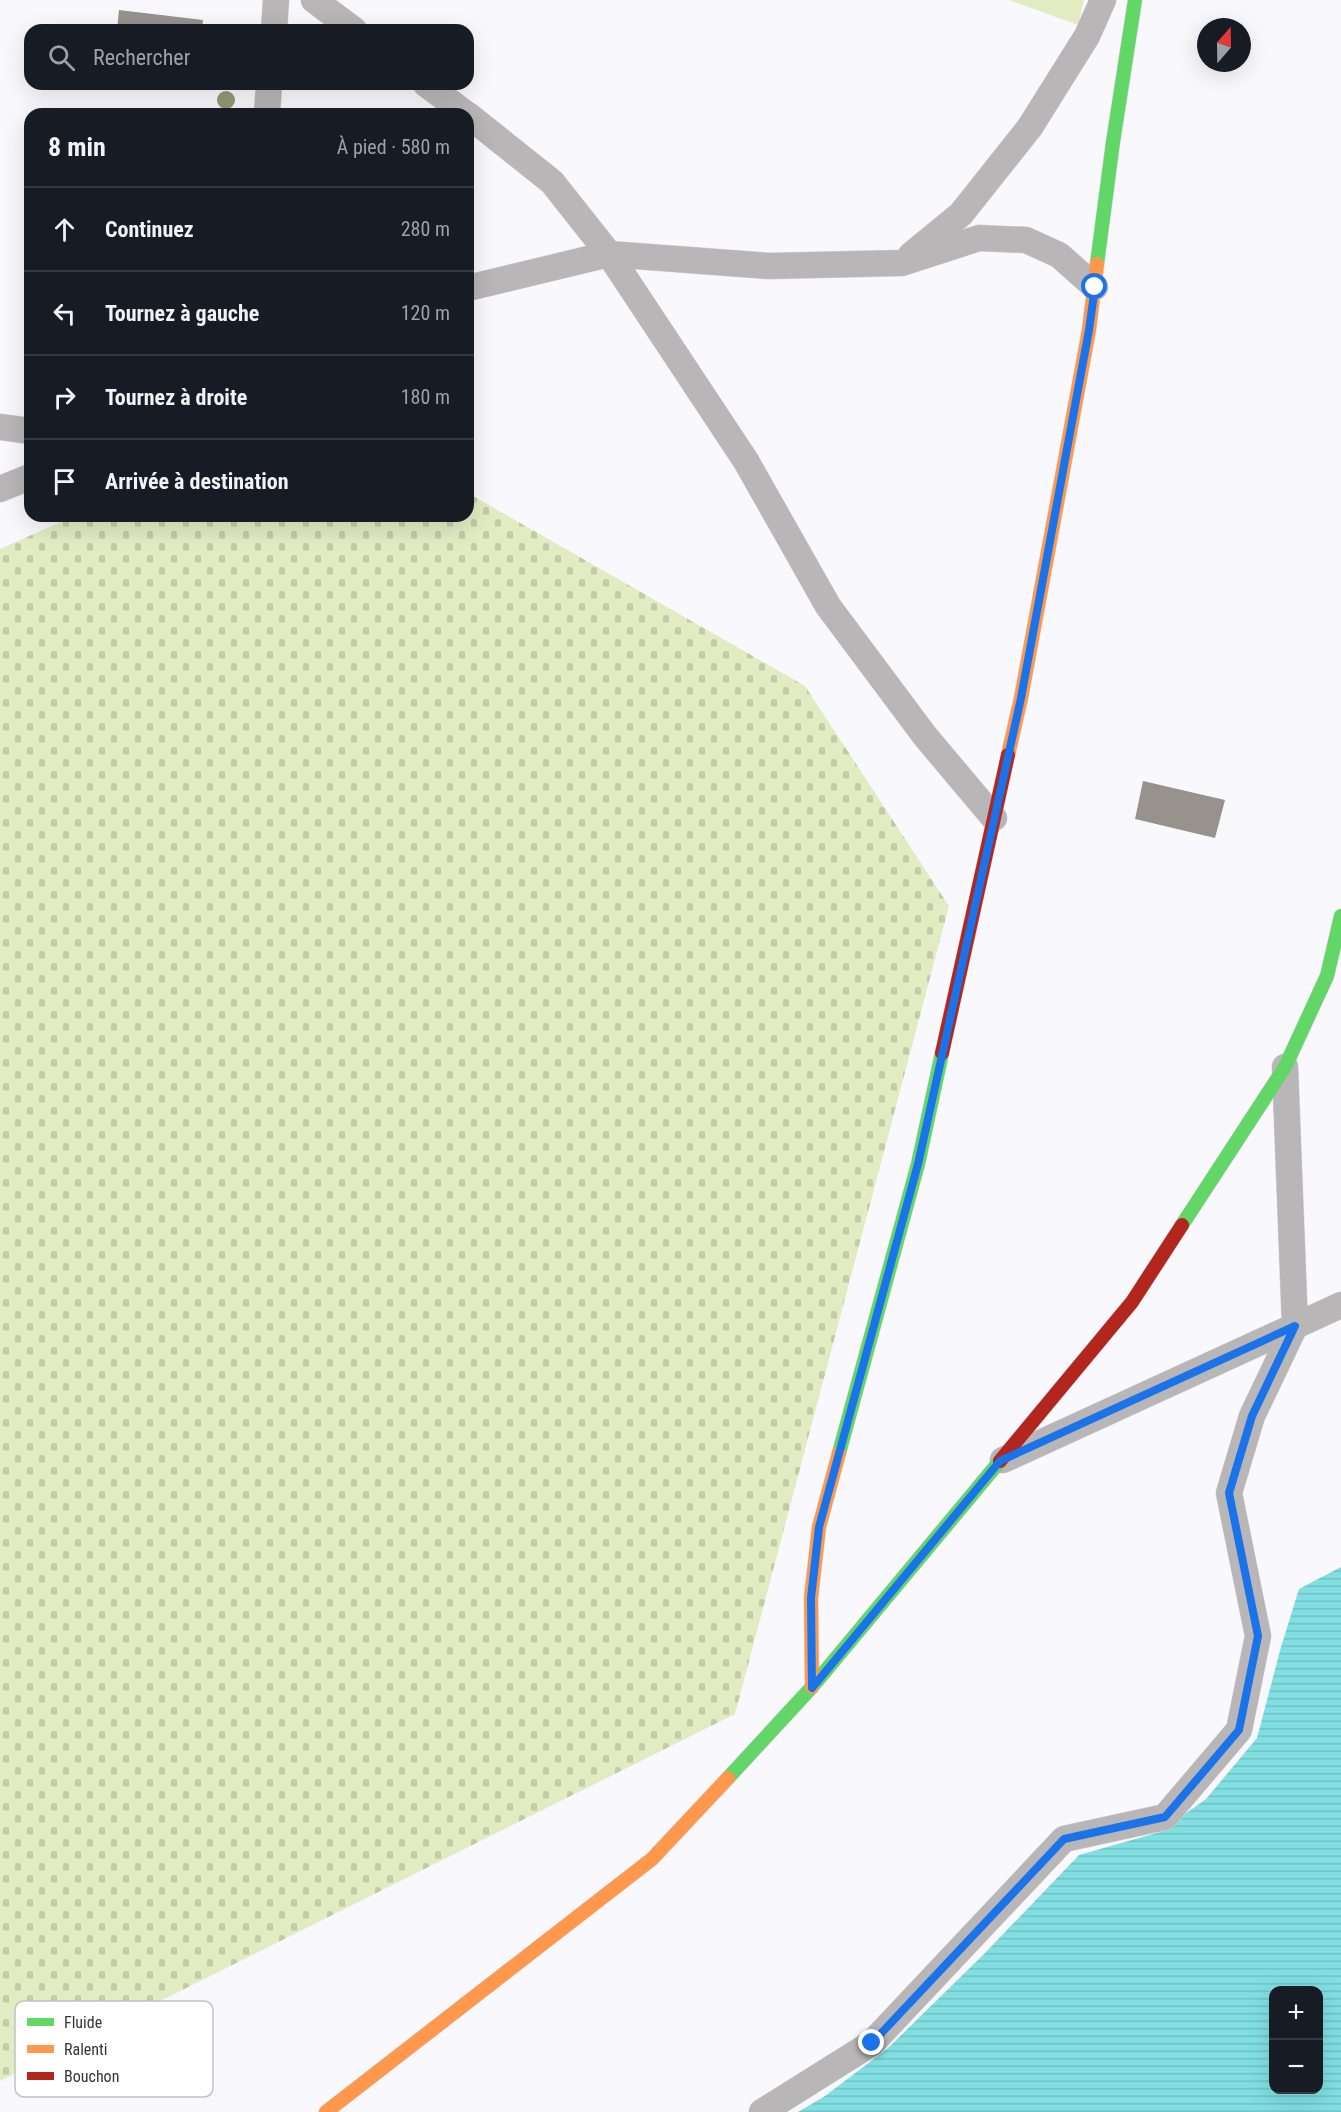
<!DOCTYPE html>
<html lang="fr">
<head>
<meta charset="utf-8">
<style>
  body { margin:0; font-family:"Roboto Condensed",sans-serif; background:#242831; color:#f1f3f6 }
  .controls { position:absolute; right:18px; bottom:18px; display:grid; overflow:hidden; border-radius:12px; box-shadow:0 6px 24px #0002 }
  .controls button { width:54px; height:54px; display:grid; place-items:center; padding:0; border:0; border-bottom:2px solid #363941; background:#171b24; color:#f1f3f6; font:30px sans-serif }
  .compass { position:absolute; left:1197px; top:18px; width:54px; height:54px; border-radius:50%; background:#171b24; box-shadow:0 6px 24px #0002; rotate:20deg }
  .stop { position:absolute; width:18px; height:18px; margin:-14px; border:4px solid #1a73e8; border-radius:50%; background:#fff }
  .stop.end { background:#1a73e8; border-color:#fff; box-shadow:0 2px 6px #0008 }
  .list { margin:0; padding:0; list-style:none }
  h2 { display:flex; justify-content:space-between; align-items:center; height:78px; margin:0; padding:0 24px; font-size:26px }
  h2 small { font-size:20px; font-weight:400; color:#9ea1a6 }
  .list li { display:grid; grid-template-columns:39px 1fr auto; gap:18px; align-items:center; box-sizing:border-box; height:84px; padding:0 24px; border-top:2px solid #363941 }
  .list b { display:block; font-size:22px; white-space:nowrap }
  .list em { font-size:20px; font-style:normal; color:#9ea1a6 }
  .icon { flex:none; width:33px; height:33px; fill:none; stroke:currentColor; stroke-width:2; stroke-linecap:round; stroke-linejoin:round }
  .map { position:relative; flex:none; width:1341px; height:2112px; overflow:hidden }
  .search { position:absolute; background:#171b24; box-shadow:0 6px 24px #0002; left:24px; top:24px; width:450px; height:66px; display:flex; align-items:center; gap:15px; box-sizing:border-box; padding:0 21px; border-radius:18px; color:#9ea1a6; font-size:22px }
  .panel { position:absolute; background:#171b24; box-shadow:0 6px 24px #0002; left:24px; top:108px; width:450px; height:414px; border-radius:18px }
  .map>svg:first-child { display:block }
</style>
</head>
<body>
<div class="map">
<svg width="1341" height="2112" viewBox="0 0 1341 2112">
  <defs>
    <pattern id="cemetery-stones" width="16" height="16" patternUnits="userSpaceOnUse" patternTransform="scale(1.5)"><rect width="16" height="16" fill="#e2ebc2"/><path d="M2 7V4a2 2 0 0 1 4 0v3zM10 15v-3a2 2 0 0 1 4 0v3z" fill="#c2caa7"/></pattern>
    <pattern id="water-rules" width="6" height="5" patternUnits="userSpaceOnUse" patternTransform="scale(1.5)"><rect width="6" height="5" fill="#81dfe2"/><path d="M0 2.5h6" fill="none" stroke="#70c0c3"/></pattern>
  </defs>
  <rect width="100%" height="100%" fill="#f9f9fd"/>
  <path fill="url(#cemetery-stones)" d="M 468,493 L 805,686 L 949,906 L 735,1714 L 0,2081 L 0,549 L 74,516 L 468,516 Z"/>
  <path fill="#e2ebc2" d="M 1009,0 L 1084,0 L 1078,25 Z"/>
  <path fill="url(#water-rules)" fill-rule="evenodd" d="M 1341,1567 L 1341,2112 L 798,2112 L 825,2096 L 887,2049 L 984,1954 L 1079,1855 L 1160,1832 L 1206,1799 L 1257,1738 L 1281,1647 L 1299,1589 ZM 1274,1990 L 1318,1990 L 1318,2090 L 1274,2090 Z"/>
  <path fill="#98928c" d="M 119,10 L 203,20 L 202,30 L 117,30 Z
    M 1143,781 L 1225,800 L 1215,838 L 1135,819 Z"/>
  <g fill="none" stroke-linecap="round" stroke-linejoin="round">
    <g stroke="#d7d7d9" stroke-width="27">
      <path id="street" d="M 314,0 L 354,30
        M 274,30 L 276,0
        M 426,84 L 466,114
        M 267,114 L 269,84
        M 468,115 L 552,182 L 609,254 L 746,461 L 828,606 L 925,736 L 994,818
        M 911,255 L 961,214 L 1030,127 L 1087,36 L 1103,0
        M 468,288 L 609,254 L 769,266 L 902,263 L 979,238 L 1026,240 L 1059,255 L 1095,287
        M 0,427 L 30,431
        M 0,489 L 30,477
        M 1003,1460 L 1341,1305
        M 762,2112 L 872,2043 L 1064,1839 L 1165,1817 L 1239,1730 L 1258,1636 L 1229,1493 L 1252,1416 L 1295,1326 L 1285,1067"/>
    </g>
    <g stroke="#d7d7d9" stroke-width="15">
      <path id="fast" d="M 1097,264 L 1113,142 L 1135,0
        M 1182,1225 L 1285,1067 L 1327,976 L 1341,916
        M 839,1453 L 918,1164 L 942,1053
        M 728,1778 L 812,1687 L 1000,1461"/>
    </g>
    <g stroke="#d7d7d9" stroke-width="15">
      <path id="slow" d="M 1008,755 L 1021,698 L 1089,330 L 1097,264
        M 812,1687 L 811,1598 L 819,1527 L 839,1453
        M 326,2112 L 652,1859 L 728,1778"/>
    </g>
    <g stroke="#d7d7d9" stroke-width="15">
      <path id="jam" d="M 942,1053 L 1008,755
        M 1000,1461 L 1132,1302 L 1182,1225"/>
    </g>
    <use href="#street" stroke="#b8b6b7" stroke-width="26"/>
    <use href="#fast" stroke="#63d668" stroke-width="14"/>
    <use href="#slow" stroke="#ff974d" stroke-width="14"/>
    <use href="#jam" stroke="#b3261e" stroke-width="14"/>
  </g>
  <circle fill="#949975" cx="226" cy="100" r="9"/>
  <g fill="none" stroke-linecap="round" stroke-linejoin="round">
    <path stroke="#1a73e8" stroke-width="8" d="M 872,2043 L 1064,1839 L 1165,1817 L 1239,1730 L 1258,1636 L 1229,1493 L 1252,1416 L 1295,1326 L 1000,1461 L 812,1688 L 811,1598 L 819,1527 L 918,1164 L 1021,698 L 1089,330 L 1095,287"/>
  </g>
  <rect x="15" y="2001" width="198" height="96" rx="9" fill="#fff" stroke="#c2c2c3" stroke-width="1.5"/>
  <rect x="27" y="2018" width="27" height="8" fill="#63d668"/>
  <rect x="27" y="2045" width="27" height="8" fill="#ff974d"/>
  <rect x="27" y="2072" width="27" height="8" fill="#b3261e"/>
  <g font-size="16" fill="#353538">
    <text x="64" y="2028">Fluide</text>
    <text x="64" y="2055">Ralenti</text>
    <text x="64" y="2082">Bouchon</text>
  </g>
</svg>
<div class="controls">
<button>+</button>
<button>−</button>
</div>
<svg class="compass" viewBox="-18 -18 36 36"><path d="M0-13l5 13h-10z" fill="#e53935"/><path d="M0 13l5-13h-10z" fill="#9ea1a6"/></svg>
<div class="stop" style="left:1095px;top:287px"></div>
<div class="stop end" style="left:872px;top:2043px"></div>
<div class="search"><svg class="icon" aria-label="search" viewBox="0 0 24 24"><circle cx="10" cy="10" r="6"/><path d="M15 15l6 6"/></svg>Rechercher</div>
<section class="panel">
<h2>8 min<small>À pied · 580 m</small></h2>
<ul class="list">
<li><svg class="icon" aria-label="ahead" viewBox="0 0 24 24"><path d="M12 20V5M6 11l6-6 6 6"/></svg><div><b>Continuez</b></div><em>280 m</em></li>
<li><svg class="icon" aria-label="left" viewBox="0 0 24 24"><path d="M17 20v-9H6M10 6l-5 5 5 5"/></svg><div><b>Tournez à gauche</b></div><em>120 m</em></li>
<li><svg class="icon" aria-label="right" viewBox="0 0 24 24"><path d="M7 20v-9h11M14 6l5 5-5 5"/></svg><div><b>Tournez à droite</b></div><em>180 m</em></li>
<li><svg class="icon" aria-label="arrive" viewBox="0 0 24 24"><path d="M6 21V4h12l-3 4 3 4H6"/></svg><div><b>Arrivée à destination</b></div></li>
</ul>
</section>
</div>
</body>
</html>
